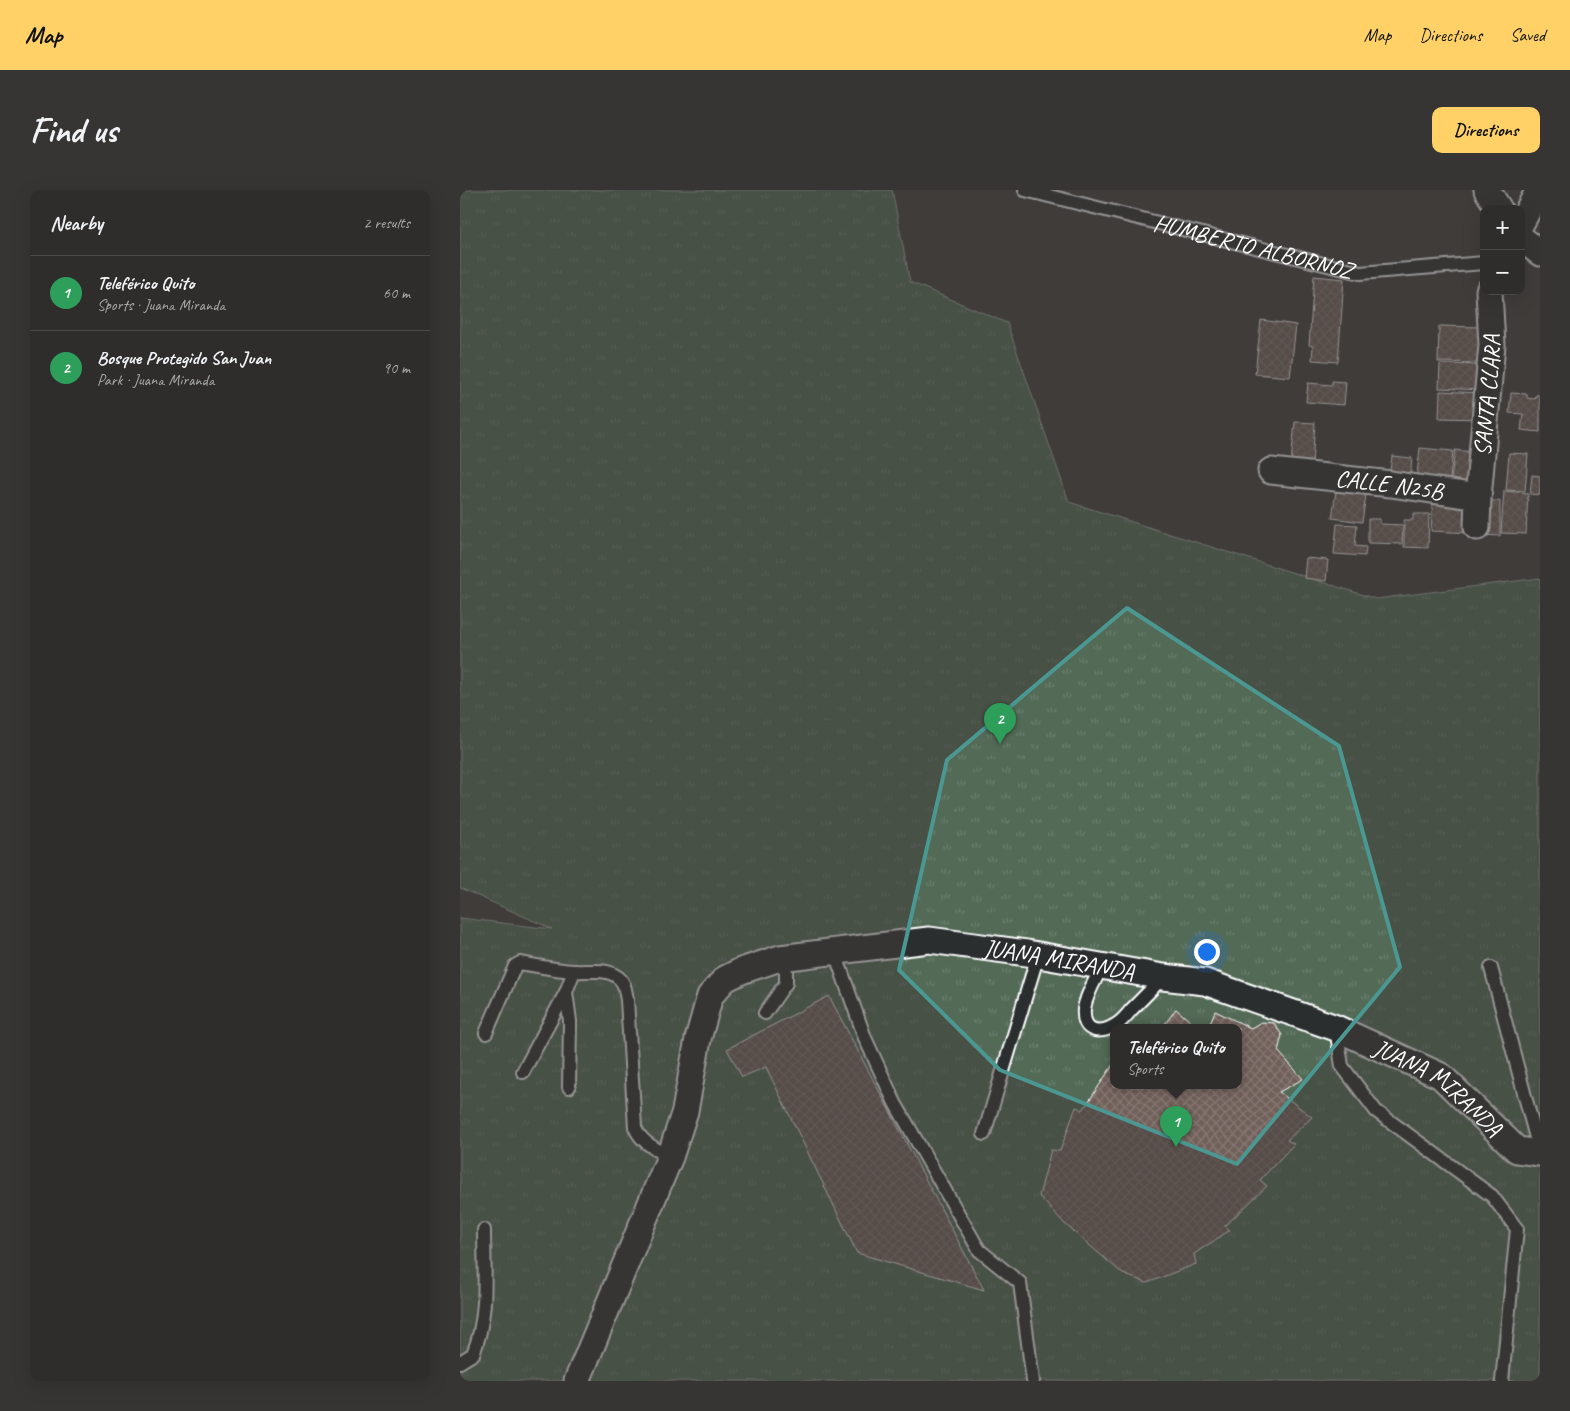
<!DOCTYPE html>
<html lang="en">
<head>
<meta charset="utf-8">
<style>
  body { margin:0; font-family:Caveat,sans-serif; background:#373534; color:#f1f3f6 }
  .controls { position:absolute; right:15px; top:15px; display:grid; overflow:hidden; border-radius:10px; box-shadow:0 5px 20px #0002 }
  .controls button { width:45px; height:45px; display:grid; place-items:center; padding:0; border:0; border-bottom:1px solid #4a4948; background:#2f2d2c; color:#f1f3f6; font:25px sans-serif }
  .you { position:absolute; left:746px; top:761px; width:18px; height:18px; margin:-12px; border:4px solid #fff; border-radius:50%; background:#1a73e8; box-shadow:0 0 0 8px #1a73e833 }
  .badge { display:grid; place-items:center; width:32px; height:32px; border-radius:50%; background:#ffd166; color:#fff; font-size:16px; font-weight:700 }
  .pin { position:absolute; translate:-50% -41px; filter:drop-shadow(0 1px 2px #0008) }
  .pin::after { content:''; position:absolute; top:26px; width:18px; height:15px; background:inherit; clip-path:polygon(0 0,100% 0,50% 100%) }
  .popup { position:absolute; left:650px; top:834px; width:132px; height:65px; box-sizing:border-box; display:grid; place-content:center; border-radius:10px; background:#2f2d2c; filter:drop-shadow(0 1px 4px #0005); font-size:16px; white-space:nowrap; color:#a7a8a9 }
  .popup b { font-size:19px; color:#f1f3f6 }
  .popup::after { content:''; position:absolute; left:50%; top:100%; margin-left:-10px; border:10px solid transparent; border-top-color:#2f2d2c }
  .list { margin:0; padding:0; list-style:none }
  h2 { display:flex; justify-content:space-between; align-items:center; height:65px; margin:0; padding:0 20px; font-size:21px }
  h2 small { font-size:16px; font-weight:400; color:#a7a8a9 }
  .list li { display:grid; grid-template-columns:32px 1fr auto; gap:15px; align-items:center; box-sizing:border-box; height:75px; padding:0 20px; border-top:1px solid #4a4948 }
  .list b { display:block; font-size:19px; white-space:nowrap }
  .list p { margin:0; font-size:16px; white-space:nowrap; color:#a7a8a9 }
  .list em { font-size:16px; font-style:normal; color:#a7a8a9 }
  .map { position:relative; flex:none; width:1080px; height:1191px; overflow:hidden; border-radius:10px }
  header { display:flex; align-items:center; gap:30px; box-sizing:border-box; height:70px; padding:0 25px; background:#ffd166; color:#111 }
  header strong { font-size:24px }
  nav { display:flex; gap:28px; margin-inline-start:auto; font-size:18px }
  .intro { display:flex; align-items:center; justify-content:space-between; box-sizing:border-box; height:120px; padding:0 30px }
  h1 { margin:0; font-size:35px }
  .button { padding:12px 22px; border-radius:10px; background:#ffd166; color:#111; font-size:18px; font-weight:700 }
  main { display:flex; gap:30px; padding:0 30px }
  aside { flex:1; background:#2f2d2c; border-radius:10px; box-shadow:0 5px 20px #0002 }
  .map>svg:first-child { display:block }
</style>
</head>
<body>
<header>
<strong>Map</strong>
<nav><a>Map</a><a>Directions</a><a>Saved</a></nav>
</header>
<div class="intro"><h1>Find us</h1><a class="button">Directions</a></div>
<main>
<aside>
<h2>Nearby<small>2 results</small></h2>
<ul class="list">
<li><span class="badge" style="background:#2e9e5b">1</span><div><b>Teleférico Quito</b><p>Sports · Juana Miranda</p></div><em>60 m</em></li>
<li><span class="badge" style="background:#2e9e5b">2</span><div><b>Bosque Protegido San Juan</b><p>Park · Juana Miranda</p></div><em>90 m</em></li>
</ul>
</aside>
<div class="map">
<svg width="1080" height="1191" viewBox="0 0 1080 1191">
  <defs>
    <pattern id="park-tufts" width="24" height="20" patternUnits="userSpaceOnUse" patternTransform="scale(1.25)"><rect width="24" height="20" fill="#526a57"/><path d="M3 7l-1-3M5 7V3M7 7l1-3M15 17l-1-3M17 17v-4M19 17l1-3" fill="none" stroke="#6c8070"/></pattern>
    <pattern id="building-cross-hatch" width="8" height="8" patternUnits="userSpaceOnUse" patternTransform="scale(1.25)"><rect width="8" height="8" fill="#71605a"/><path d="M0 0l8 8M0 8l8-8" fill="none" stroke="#867873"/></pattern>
  </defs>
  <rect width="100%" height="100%" fill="#3f3c3b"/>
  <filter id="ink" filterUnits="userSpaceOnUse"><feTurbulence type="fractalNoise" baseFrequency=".02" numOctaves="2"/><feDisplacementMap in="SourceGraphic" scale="10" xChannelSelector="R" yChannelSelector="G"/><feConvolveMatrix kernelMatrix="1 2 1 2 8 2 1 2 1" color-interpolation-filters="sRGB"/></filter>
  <g filter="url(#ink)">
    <path fill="url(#park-tufts)" stroke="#a8b4ab" fill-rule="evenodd" d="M 0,0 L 432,0 L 450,92 L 547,133 L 609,312 L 916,409 L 1080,388 L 1080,1191 L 0,1191 L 0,728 L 92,739 L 0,698 ZM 654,838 L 778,838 L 778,896 L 654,896 Z"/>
    <path fill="url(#building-cross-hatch)" stroke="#fff" d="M 854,86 L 884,89 L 878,172 L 852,170 L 853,156 L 849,155 Z
      M 801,130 L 836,135 L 830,187 L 795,184 Z
      M 979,136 L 1021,137 L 1020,173 L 978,172 Z
      M 980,174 L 1020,175 L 1019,200 L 979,198 Z
      M 872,191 L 886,192 L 884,215 L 846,212 L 848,193 L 872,195 Z
      M 980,201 L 1020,203 L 1020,229 L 979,228 Z
      M 1051,203 L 1067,204 L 1067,208 L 1075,209 L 1076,205 L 1080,205 L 1080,242 L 1061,240 L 1063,224 L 1049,223 Z
      M 835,232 L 855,233 L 852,274 L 831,272 Z
      M 960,258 L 993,261 L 989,297 L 956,293 Z
      M 995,260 L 1020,263 L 1016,301 L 990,297 Z
      M 1049,263 L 1068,264 L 1065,301 L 1046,300 Z
      M 932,266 L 952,268 L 950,290 L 929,288 Z
      M 1072,285 L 1080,286 L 1080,305 L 1070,304 Z
      M 877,294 L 907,298 L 902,332 L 872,328 Z
      M 1044,301 L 1068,303 L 1066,344 L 1041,343 Z
      M 973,307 L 1014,310 L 1012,343 L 971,341 Z
      M 1021,311 L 1040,311 L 1040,346 L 1021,345 Z
      M 953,324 L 969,324 L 968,358 L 944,357 L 944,330 L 953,330 Z
      M 908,329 L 920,329 L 920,334 L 943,335 L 942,354 L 908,353 Z
      M 877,334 L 897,335 L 895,356 L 906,357 L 905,366 L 874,364 Z
      M 846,368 L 868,370 L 866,391 L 844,388 Z
      M 369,806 L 524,1100 L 397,1063 L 306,877 L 282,887 L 267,859 Z
      M 716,819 L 738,838 L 702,838 Z
      M 755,821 L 791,838 L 801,832 L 814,833 L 822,845 L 818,861 L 843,889 L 819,902 L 852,927 L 827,950 L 834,954 L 800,990 L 807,996 L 765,1036 L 770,1040 L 734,1064 L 736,1074 L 687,1093 L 663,1084 L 605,1034 L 579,1006 L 591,960 L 600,961 L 616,917 L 623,920 L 654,873 L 654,896 L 778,896 L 778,838 L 748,838 Z"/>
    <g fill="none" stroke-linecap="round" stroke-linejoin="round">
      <g stroke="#fff" stroke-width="16">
        <g id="service">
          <path id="s1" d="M 565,0 L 900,83 L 1024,73"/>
          <path d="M 375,763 L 405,848 L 435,913 L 519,1060 L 560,1093 L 573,1191"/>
          <path d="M 642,776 C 636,789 626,804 624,819 C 622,843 640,845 657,834 C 662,831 667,825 671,820 C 682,809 693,798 703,787"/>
          <path d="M 1031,778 L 1080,963"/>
          <path d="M 106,802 L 110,831 L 109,897"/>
          <path d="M 305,823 L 326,793 L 326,782 L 320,768"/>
          <path d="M 876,838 L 882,876 L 916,921 L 1032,1006 L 1057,1039 L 1042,1191"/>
          <path d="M 26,843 L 55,776 L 60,773 C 78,776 96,780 114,781 C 127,782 145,778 156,786 C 165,791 165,800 167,810 L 175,937 C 181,953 196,959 210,967"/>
          <path d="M 63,882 L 106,802 L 114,781"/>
          <path d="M 524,944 L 578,765"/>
          <path d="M 0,1172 L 13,1164 C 29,1125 24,1082 24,1040"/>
        </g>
      </g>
      <g stroke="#fff" stroke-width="29">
        <g id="minor">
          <path d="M 1027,0 L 1039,19"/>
          <path d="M 1061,33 L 1079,0"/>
          <path d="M 1061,48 L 1080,63"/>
          <path id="s2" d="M 811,281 L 931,294 L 1018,307 L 1017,337"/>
          <path id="s3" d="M 1018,307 L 1032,155 L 1029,101"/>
          <path id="s4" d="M 117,1191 L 210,967 L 225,921 L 238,849 L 250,806 L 265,789 L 281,781 L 320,768 L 469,750 L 567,763 L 703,787 L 745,792 L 876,838 L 981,886 L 1057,960 L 1080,963"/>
        </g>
      </g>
      <use href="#service" stroke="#2a2d2e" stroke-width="12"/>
      <use href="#minor" stroke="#2a2d2e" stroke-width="25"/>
    </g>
  </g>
  <path d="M0 0H1080V1191H0ZM 667,418 L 879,556 L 940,777 L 777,974 L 540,880 L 439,780 L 487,570 Z" fill="#3f3c3b" fill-opacity=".55" fill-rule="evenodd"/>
  <path fill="none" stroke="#4b9892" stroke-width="4" stroke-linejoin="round" d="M 667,418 L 879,556 L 940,777 L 777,974 L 540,880 L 439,780 L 487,570 Z"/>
  <g text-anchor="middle" stroke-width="4" stroke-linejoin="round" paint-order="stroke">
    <g font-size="24" fill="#fff" stroke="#2a2d2e">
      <text dy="8" stroke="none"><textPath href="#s1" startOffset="235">HUMBERTO ALBORNOZ</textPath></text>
      <text dy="8" stroke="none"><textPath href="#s3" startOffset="102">SANTA CLARA</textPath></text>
      <text dy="8" stroke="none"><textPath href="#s2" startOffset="119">CALLE N25B</textPath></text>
      <text dy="8" stroke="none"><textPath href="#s4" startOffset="772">JUANA MIRANDA</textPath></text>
      <text dy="8" stroke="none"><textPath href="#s4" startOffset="1178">JUANA MIRANDA</textPath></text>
    </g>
  </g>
</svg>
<div class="controls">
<button>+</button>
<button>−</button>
</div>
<div class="you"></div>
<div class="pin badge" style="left:716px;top:957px;background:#2e9e5b">1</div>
<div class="popup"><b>Teleférico Quito</b>Sports</div>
<div class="pin badge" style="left:540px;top:554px;background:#2e9e5b">2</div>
</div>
</main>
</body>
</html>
